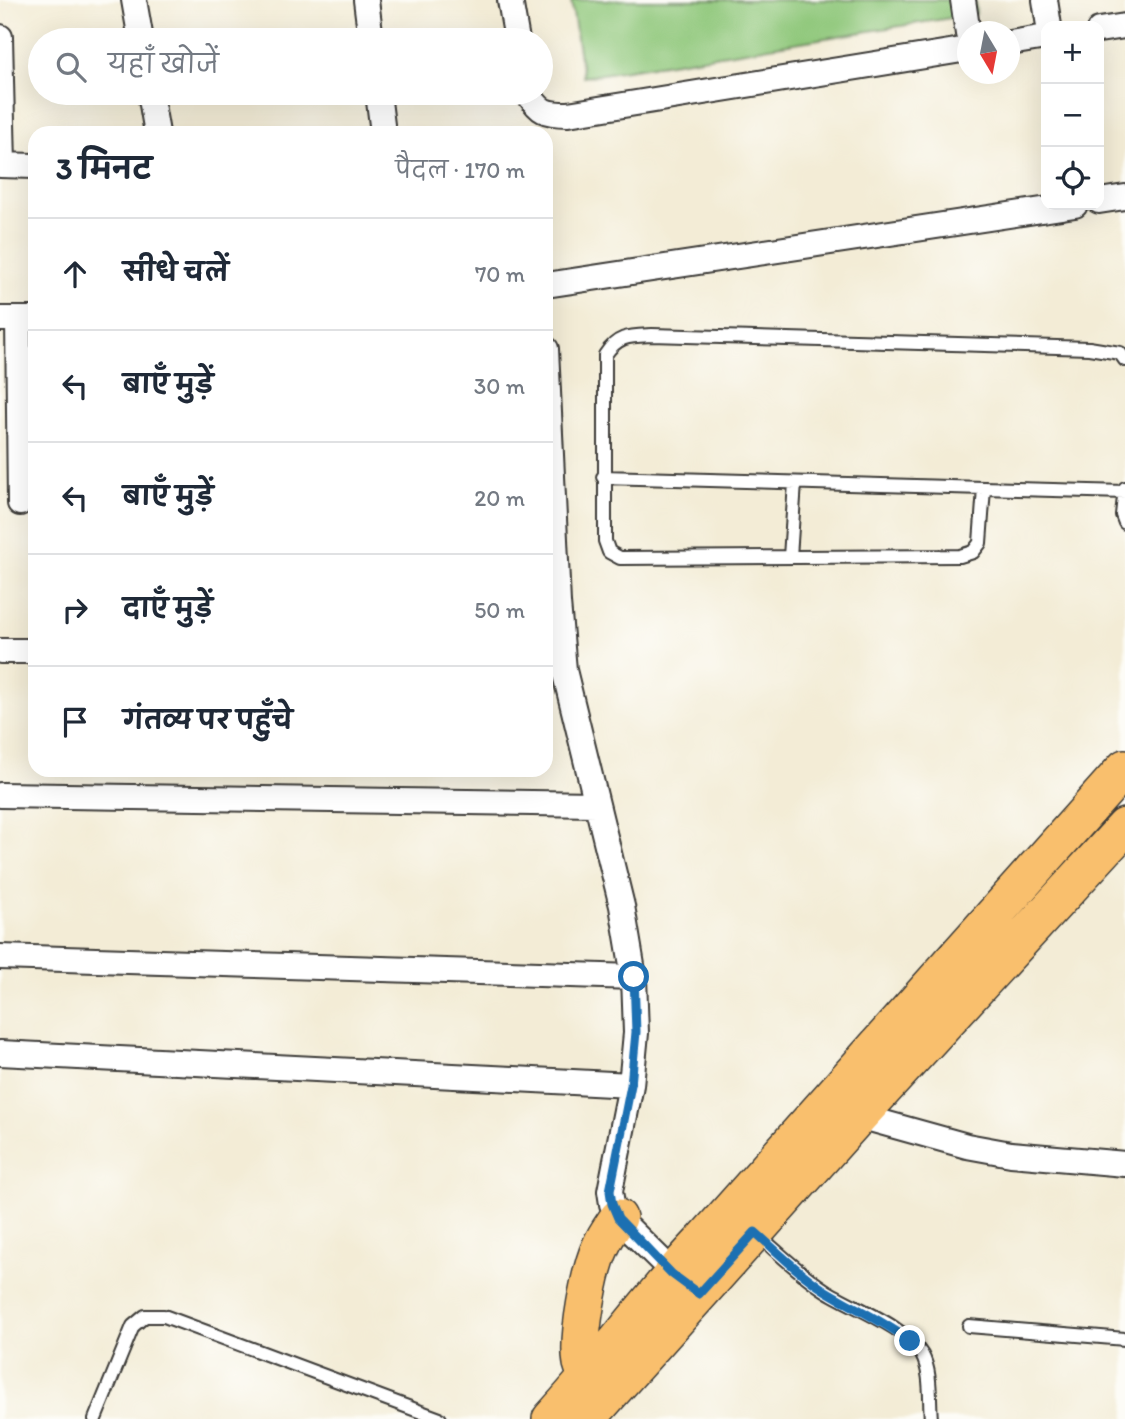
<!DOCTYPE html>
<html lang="hi">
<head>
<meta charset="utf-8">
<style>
  body { margin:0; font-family:Itim,"Playpen Sans Deva",sans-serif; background:#f2f2f3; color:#1f2937 }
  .controls { position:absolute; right:21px; top:21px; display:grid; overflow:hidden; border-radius:14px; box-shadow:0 7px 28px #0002 }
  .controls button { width:63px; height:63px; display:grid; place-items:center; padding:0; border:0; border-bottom:2px solid #e0e1e3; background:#fff; color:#1f2937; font:35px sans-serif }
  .compass { position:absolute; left:957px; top:21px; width:63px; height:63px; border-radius:50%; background:#fff; box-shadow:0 7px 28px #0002; rotate:170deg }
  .stop { position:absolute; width:21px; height:21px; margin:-16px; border:5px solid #1f6fb2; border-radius:50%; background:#fff }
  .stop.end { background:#1f6fb2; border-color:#fff; box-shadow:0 2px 7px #0008 }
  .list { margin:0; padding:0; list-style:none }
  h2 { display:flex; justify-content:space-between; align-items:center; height:91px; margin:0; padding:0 28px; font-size:30px }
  h2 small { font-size:23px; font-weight:400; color:#747a83 }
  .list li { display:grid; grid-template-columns:46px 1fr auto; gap:21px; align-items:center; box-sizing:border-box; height:112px; padding:0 28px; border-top:2px solid #e0e1e3 }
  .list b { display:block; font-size:26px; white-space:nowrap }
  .list em { font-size:23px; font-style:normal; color:#747a83 }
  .icon { flex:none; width:38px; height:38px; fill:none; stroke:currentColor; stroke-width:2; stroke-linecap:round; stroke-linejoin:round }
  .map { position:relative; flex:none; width:1125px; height:1419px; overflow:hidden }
  .search { position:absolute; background:#fff; box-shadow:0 7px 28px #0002; left:28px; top:28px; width:525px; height:77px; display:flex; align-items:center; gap:18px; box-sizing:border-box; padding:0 24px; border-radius:38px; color:#747a83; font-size:26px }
  .panel { position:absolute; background:#fff; box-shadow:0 7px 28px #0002; left:28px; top:126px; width:525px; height:651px; border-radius:21px }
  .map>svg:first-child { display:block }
</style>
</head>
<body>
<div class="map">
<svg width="1125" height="1419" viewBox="0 0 1125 1419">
  <rect width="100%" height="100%" fill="#fdfcf7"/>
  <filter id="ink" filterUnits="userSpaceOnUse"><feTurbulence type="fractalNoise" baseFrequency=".0143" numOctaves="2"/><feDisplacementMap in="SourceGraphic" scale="14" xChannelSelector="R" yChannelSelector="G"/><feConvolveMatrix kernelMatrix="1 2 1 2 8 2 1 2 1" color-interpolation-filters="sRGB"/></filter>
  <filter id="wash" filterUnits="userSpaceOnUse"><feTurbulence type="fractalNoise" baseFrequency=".00686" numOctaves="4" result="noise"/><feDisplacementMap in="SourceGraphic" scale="28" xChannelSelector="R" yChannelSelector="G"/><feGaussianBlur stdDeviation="1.57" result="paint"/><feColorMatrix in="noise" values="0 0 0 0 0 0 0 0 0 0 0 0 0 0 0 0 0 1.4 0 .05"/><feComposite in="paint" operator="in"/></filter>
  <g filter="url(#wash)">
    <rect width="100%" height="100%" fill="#f3ecd6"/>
    <path fill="#8fc77a" stroke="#56724b" stroke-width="2" d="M 571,0 L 975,0 L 976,14 L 583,77 Z"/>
  </g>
  <g filter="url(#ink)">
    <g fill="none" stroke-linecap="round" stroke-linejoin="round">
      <g stroke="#3c3b38" stroke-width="16">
        <path id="lane" d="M 603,477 L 1125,492
          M 984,488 L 980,543 L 973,552 L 960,556 L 620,558 L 609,552 L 605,541 L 605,355 C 618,335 630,336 652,335 L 1089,348 L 1120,353 L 1125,360
          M 1125,488 L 1122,515 L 1125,523
          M 790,557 L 795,483
          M 758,1235 C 780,1254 800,1274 825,1290 C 853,1308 905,1325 922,1355 C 932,1373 929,1399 931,1419
          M 969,1326 L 1125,1339
          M 95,1419 L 133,1326 L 145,1316 L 164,1316 L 440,1419"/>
      </g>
      <g stroke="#3c3b38" stroke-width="28">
        <path id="street" d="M 134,0 L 141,40
          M 366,0 L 371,40
          M 510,0 L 517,40
          M 963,0 L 968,34
          M 1045,0 L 1049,26
          M 1099,30 L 1125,26
          M 0,37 L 3,165
          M 1010,43 L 1046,37
          M 150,93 L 157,133
          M 378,93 L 383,133
          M 528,93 C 540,112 545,114 568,114 L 968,49
          M 0,165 L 35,166
          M 1099,201 L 1125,197
          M 546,285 L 1075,205
          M 0,319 L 35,319
          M 18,319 L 20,503
          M 546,349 L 558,603 L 564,670 L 622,906 L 634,977 L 636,1033 L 631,1085 L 610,1191 L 612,1204 L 618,1218 L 683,1282
          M 0,651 L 35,651
          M 0,795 L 595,804
          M 0,957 L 634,977
          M 0,1053 L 631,1085
          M 859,1116 L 967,1146 L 1011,1154 L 1125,1164"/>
      </g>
      <g stroke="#3c3b38" stroke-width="40">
        <path id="primary" d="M 600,1389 C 591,1381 585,1374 582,1363 C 577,1338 590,1269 601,1246 C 605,1236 612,1227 618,1218
          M 551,1419 C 604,1362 649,1297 703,1241 L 1125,768
          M 587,1419 L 859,1116 L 1125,827"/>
      </g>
      <use href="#lane" stroke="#fff" stroke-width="12"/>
      <use href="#street" stroke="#fff" stroke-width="24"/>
      <use href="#primary" stroke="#f9bf6d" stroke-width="37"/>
    </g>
  </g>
  <g fill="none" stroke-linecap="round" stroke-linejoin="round" filter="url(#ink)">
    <path stroke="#1f6fb2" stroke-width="9" d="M 634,977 L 636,1032 L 631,1085 L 610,1191 L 612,1204 L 618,1218 L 672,1274 L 699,1294 L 755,1232 C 778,1252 800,1275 826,1291 C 854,1308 883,1321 910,1341"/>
  </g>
</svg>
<div class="controls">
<button>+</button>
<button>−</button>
<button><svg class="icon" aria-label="locate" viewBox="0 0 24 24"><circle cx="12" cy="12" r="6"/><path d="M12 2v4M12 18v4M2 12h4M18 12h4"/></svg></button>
</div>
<svg class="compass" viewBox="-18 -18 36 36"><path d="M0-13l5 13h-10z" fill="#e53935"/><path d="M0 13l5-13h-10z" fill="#747a83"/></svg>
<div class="stop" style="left:634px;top:977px"></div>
<div class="stop end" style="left:910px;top:1341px"></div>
<div class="search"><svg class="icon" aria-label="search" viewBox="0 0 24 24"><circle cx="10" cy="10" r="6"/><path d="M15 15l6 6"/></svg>यहाँ खोजें</div>
<section class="panel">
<h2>3 मिनट<small>पैदल · 170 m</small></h2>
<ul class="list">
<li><svg class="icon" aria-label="ahead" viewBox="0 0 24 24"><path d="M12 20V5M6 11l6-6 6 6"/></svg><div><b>सीधे चलें</b></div><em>70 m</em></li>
<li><svg class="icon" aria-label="left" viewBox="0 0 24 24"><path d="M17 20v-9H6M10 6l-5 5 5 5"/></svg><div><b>बाएँ मुड़ें</b></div><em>30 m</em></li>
<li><svg class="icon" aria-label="left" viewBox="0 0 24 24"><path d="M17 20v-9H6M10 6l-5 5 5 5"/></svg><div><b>बाएँ मुड़ें</b></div><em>20 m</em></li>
<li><svg class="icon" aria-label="right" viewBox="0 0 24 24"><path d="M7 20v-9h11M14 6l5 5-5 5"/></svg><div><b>दाएँ मुड़ें</b></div><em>50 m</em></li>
<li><svg class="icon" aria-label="arrive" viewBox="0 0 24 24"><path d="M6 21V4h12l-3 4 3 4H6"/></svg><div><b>गंतव्य पर पहुँचे</b></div></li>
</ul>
</section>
</div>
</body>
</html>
